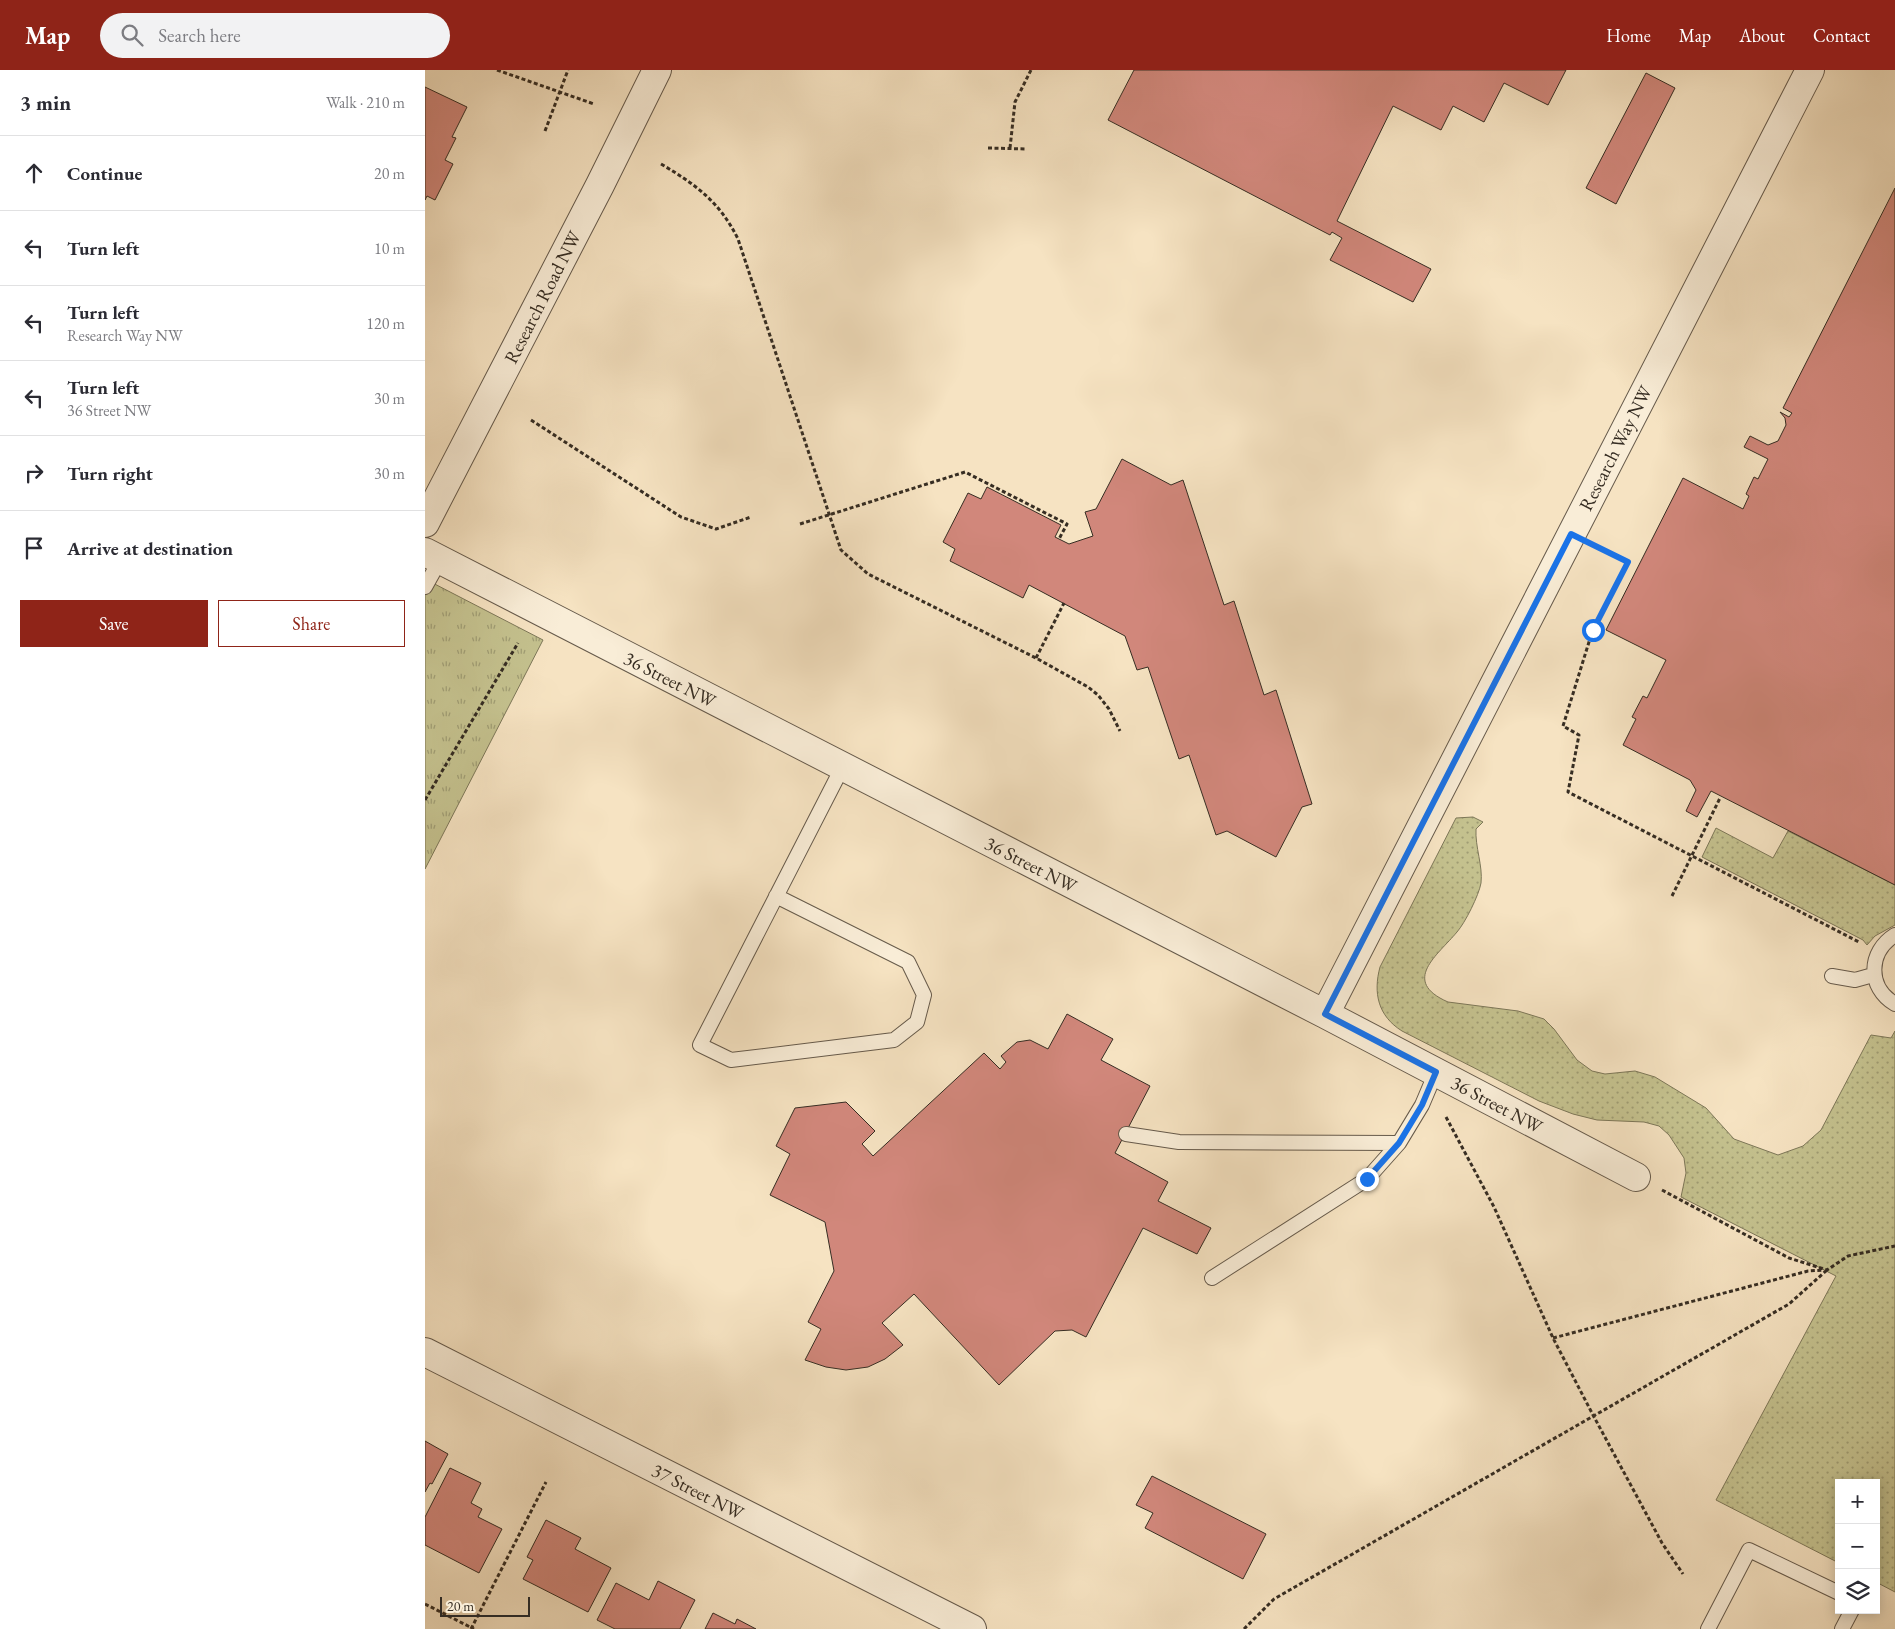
<!DOCTYPE html>
<html lang="en">
<head>
<meta charset="utf-8">
<style>
  body { margin:0; font-family:"EB Garamond",serif; background:#f2f2f3; color:#2b2b33 }
  .controls { position:absolute; right:15px; bottom:15px; display:grid; overflow:hidden; border-radius:0px; box-shadow:0 2px 12px #0003 }
  .controls button { width:45px; height:45px; display:grid; place-items:center; padding:0; border:0; border-bottom:1px solid #e1e1e2; background:#fff; color:#2b2b33; font:25px sans-serif }
  .scale { position:absolute; left:15px; bottom:12px; width:90px; box-sizing:border-box; padding-left:5px; border:2px solid #362d23; border-top:0; font-size:14px; line-height:18px; white-space:nowrap; color:#362d23; -webkit-text-stroke:4px #f9edd7; paint-order:stroke }
  .stop { position:absolute; width:15px; height:15px; margin:-11px; border:4px solid #1a73e8; border-radius:50%; background:#fff }
  .stop.end { background:#1a73e8; border-color:#fff; box-shadow:0 1px 5px #0008 }
  .list { margin:0; padding:0; list-style:none }
  h2 { display:flex; justify-content:space-between; align-items:center; height:65px; margin:0; padding:0 20px; font-size:21px }
  h2 small { font-size:16px; font-weight:400; color:#7c7c81 }
  .list li { display:grid; grid-template-columns:32px 1fr auto; gap:15px; align-items:center; box-sizing:border-box; height:75px; padding:0 20px; border-top:1px solid #e1e1e2 }
  .list b { display:block; font-size:19px; white-space:nowrap }
  .list p { margin:0; font-size:16px; white-space:nowrap; color:#7c7c81 }
  .list em { font-size:16px; font-style:normal; color:#7c7c81 }
  .actions { display:flex; gap:10px; padding:15px 20px }
  .actions a { flex:1; padding:11px 0; border:1px solid #8f2418; border-radius:0px; text-align:center; font-size:18px; color:#8f2418 }
  .actions .main { background:#8f2418; color:#fff }
  .icon { flex:none; width:28px; height:28px; fill:none; stroke:currentColor; stroke-width:2; stroke-linecap:round; stroke-linejoin:round }
  .map { position:relative; flex:none; width:1470px; height:1559px; overflow:hidden }
  header { display:flex; align-items:center; gap:30px; box-sizing:border-box; height:70px; padding:0 25px; background:#8f2418; color:#fff }
  header strong { font-size:24px }
  nav { display:flex; gap:28px; margin-inline-start:auto; font-size:18px }
  .search { width:350px; height:45px; background:#f2f2f3; display:flex; align-items:center; gap:12px; box-sizing:border-box; padding:0 18px; border-radius:28px; color:#7c7c81; font-size:19px }
  main { display:flex }
  aside { flex:1; background:#fff }
  .map>svg:first-child { display:block }
</style>
</head>
<body>
<header>
<strong>Map</strong>
<div class="search"><svg class="icon" aria-label="search" viewBox="0 0 24 24"><circle cx="10" cy="10" r="6"/><path d="M15 15l6 6"/></svg>Search here</div>
<nav><a>Home</a><a>Map</a><a>About</a><a>Contact</a></nav>
</header>
<main>
<aside>
<h2>3 min<small>Walk · 210 m</small></h2>
<ul class="list">
<li><svg class="icon" aria-label="ahead" viewBox="0 0 24 24"><path d="M12 20V5M6 11l6-6 6 6"/></svg><div><b>Continue</b></div><em>20 m</em></li>
<li><svg class="icon" aria-label="left" viewBox="0 0 24 24"><path d="M17 20v-9H6M10 6l-5 5 5 5"/></svg><div><b>Turn left</b></div><em>10 m</em></li>
<li><svg class="icon" aria-label="left" viewBox="0 0 24 24"><path d="M17 20v-9H6M10 6l-5 5 5 5"/></svg><div><b>Turn left</b><p>Research Way NW</p></div><em>120 m</em></li>
<li><svg class="icon" aria-label="left" viewBox="0 0 24 24"><path d="M17 20v-9H6M10 6l-5 5 5 5"/></svg><div><b>Turn left</b><p>36 Street NW</p></div><em>30 m</em></li>
<li><svg class="icon" aria-label="right" viewBox="0 0 24 24"><path d="M7 20v-9h11M14 6l5 5-5 5"/></svg><div><b>Turn right</b></div><em>30 m</em></li>
<li><svg class="icon" aria-label="arrive" viewBox="0 0 24 24"><path d="M6 21V4h12l-3 4 3 4H6"/></svg><div><b>Arrive at destination</b></div></li>
</ul>
<div class="actions"><a class="main">Save</a><a>Share</a></div>
</aside>
<div class="map">
<svg width="1470" height="1559" viewBox="0 0 1470 1559">
  <defs>
    <pattern id="grass-dots" width="8" height="8" patternUnits="userSpaceOnUse" patternTransform="scale(1.25)"><rect width="8" height="8" fill="#c4c18e"/><path d="M2 2h.1M6 6h.1" fill="none" stroke="#a09d74" stroke-width="1.8" stroke-linecap="round"/></pattern>
    <pattern id="park-tufts" width="24" height="20" patternUnits="userSpaceOnUse" patternTransform="scale(1.25)"><rect width="24" height="20" fill="#c4c18e"/><path d="M3 7l-1-3M5 7V3M7 7l1-3M15 17l-1-3M17 17v-4M19 17l1-3" fill="none" stroke="#a09d74"/></pattern>
  </defs>
  <rect width="100%" height="100%" fill="#f6e3c2"/>
  <filter id="stains"><feTurbulence type="fractalNoise" baseFrequency=".004" numOctaves="4"/><feColorMatrix values="0 0 0 0 .2 0 0 0 0 .09 0 0 0 0 .02 0 0 0 .5 -.17"/></filter>
  <radialGradient id="worn" r=".72"><stop offset=".6" stop-color="#630" stop-opacity="0"/><stop offset="1" stop-color="#630" stop-opacity=".3"/></radialGradient>
  <path fill="url(#grass-dots)" stroke="#7d7758" d="M 1048,747 L 1058,752 L 1051,759 C 1050,777 1058,796 1056,813 C 1054,825 1040,853 1032,862 C 1013,885 975,911 1023,932 L 1093,941 L 1119,949 L 1129,959 L 1152,990 L 1167,1001 L 1180,1004 L 1210,1001 L 1230,1007 L 1281,1038 L 1309,1069 L 1353,1085 L 1378,1076 L 1396,1060 L 1446,965 L 1466,968 L 1470,961 L 1470,1522 L 1451,1512 L 1451,1413 L 1414,1413 L 1414,1493 L 1291,1430 L 1411,1206 L 1256,1127 L 1261,1103 L 1259,1088 L 1244,1065 L 1234,1056 L 1219,1052 L 1172,1050 L 1148,1044 L 1114,1031 L 977,961 C 953,946 948,923 955,897 L 1031,748 Z
    M 1291,758 L 1348,788 L 1363,761 L 1470,815 L 1470,855 L 1450,866 L 1442,875 L 1438,870 L 1277,787 Z"/>
  <path fill="url(#park-tufts)" stroke="#7d7758" d="M 0,509 L 118,570 L 0,799 Z"/>
  <path fill="#d1877b" stroke="#362d23" d="M 709,0 L 1141,0 L 1123,35 L 1079,13 L 1059,52 L 1028,36 L 1016,60 L 968,36 L 912,151 L 1006,199 L 988,232 L 905,190 L 917,168 L 907,162 L 905,165 L 683,50 Z
    M 1221,3 L 1250,18 L 1191,134 L 1161,118 Z
    M 0,17 L 42,37 L 27,67 L 31,68 L 20,90 L 28,94 L 10,130 L 2,126 L 0,130 Z
    M 1470,118 L 1470,815 L 1286,721 L 1272,747 L 1261,741 L 1271,720 L 1265,710 L 1198,675 L 1211,649 L 1207,647 L 1218,626 L 1222,628 L 1241,590 L 1181,560 L 1258,408 L 1318,439 L 1324,426 L 1321,424 L 1329,407 L 1333,409 L 1343,389 L 1319,377 L 1325,366 L 1343,375 L 1353,371 L 1361,355 L 1360,348 L 1355,342 L 1364,347 L 1367,343 L 1358,338 Z
    M 697,389 L 746,415 L 758,410 L 799,535 L 809,531 L 839,625 L 851,620 L 887,734 L 877,737 L 851,787 L 802,761 L 791,765 L 764,685 L 754,689 L 723,597 L 712,600 L 700,566 L 604,515 L 598,528 L 525,491 L 530,479 L 518,472 L 543,423 L 556,429 L 562,417 L 636,455 L 630,467 L 644,474 L 668,466 L 660,442 L 671,439 Z
    M 642,944 L 688,969 L 676,990 L 725,1016 L 690,1083 L 743,1112 L 733,1131 L 786,1158 L 772,1184 L 718,1158 L 661,1267 L 647,1260 L 630,1261 L 574,1315 L 489,1224 L 457,1253 L 478,1275 L 460,1289 L 443,1297 L 421,1300 L 401,1297 L 380,1290 L 396,1259 L 383,1252 L 409,1201 L 400,1152 L 345,1125 L 365,1084 L 351,1076 L 370,1038 L 421,1032 L 450,1061 L 437,1074 L 448,1086 L 559,983 L 575,999 L 581,992 L 576,986 L 592,972 L 605,970 L 623,979 Z
    M 0,1371 L 23,1384 L 7,1414 L 5,1413 L 0,1422 Z
    M 25,1398 L 56,1413 L 46,1433 L 57,1439 L 53,1447 L 77,1459 L 54,1503 L 0,1475 L 0,1447 Z
    M 727,1406 L 841,1464 L 818,1509 L 720,1458 L 728,1443 L 711,1435 Z
    M 121,1450 L 156,1468 L 150,1479 L 186,1498 L 163,1542 L 98,1509 L 108,1490 L 102,1487 Z
    M 233,1511 L 270,1530 L 255,1559 L 190,1559 L 172,1550 L 191,1513 L 224,1530 Z
    M 288,1543 L 310,1554 L 312,1549 L 331,1559 L 280,1559 Z"/>
  <g fill="none" stroke-linecap="round" stroke-linejoin="round">
    <g stroke="#665a4b" stroke-width="16">
      <path id="lane" d="M 0,517 L 15,490
        M 351,826 L 483,892 L 499,925 L 492,952 L 469,970 L 306,990 L 275,975 L 417,698
        M 1470,865 C 1443,882 1442,917 1470,934
        M 1407,906 L 1430,910 L 1448,905
        M 701,1064 L 754,1072 L 974,1073
        M 787,1208 L 942,1109 L 974,1073 L 997,1035 L 1011,1002
        M 1283,1559 L 1324,1480 L 1414,1523
        M 1417,1559 L 1427,1540"/>
    </g>
    <g stroke="#665a4b" stroke-width="30">
      <path id="street" d="M 0,453 L 175,115 L 232,0
        M 0,482 L 900,944 L 1211,1107
        M 900,944 L 1385,0
        M 0,1282 L 547,1559"/>
    </g>
    <path stroke="#362d23" stroke-width="3" stroke-dasharray="4 2.5" stroke-linecap="butt" d="M 72,0 L 169,34
      M 120,61 L 143,0
      M 563,78 L 602,79
      M 585,78 L 590,32 L 606,0
      M 236,94 C 270,114 295,132 313,169 L 416,480 L 443,504 L 611,588 L 663,617 L 673,625 L 684,639 L 695,661
      M 106,350 L 256,447 L 291,459 L 326,447
      M 375,454 L 540,402 L 642,454 L 634,469
      M 1171,477 L 1203,493 L 1168,559 L 1138,656 L 1154,665 L 1143,722 L 1434,872
      M 611,588 L 639,533
      M 0,730 L 93,573
      M 1247,826 L 1295,728
      M 1021,1047 L 1069,1137 L 1128,1268 L 1168,1345 L 1237,1473 L 1258,1504
      M 1237,1120 L 1364,1188 L 1402,1200 L 1423,1186 L 1470,1176
      M 1128,1268 L 1383,1201 L 1399,1200
      M 0,1534 L 49,1559
      M 46,1559 L 121,1412
      M 819,1559 L 849,1529 L 1364,1234 L 1402,1200"/>
    <use href="#lane" stroke="#f9edd7" stroke-width="14"/>
    <use href="#street" stroke="#f9edd7" stroke-width="28"/>
  </g>
  <g fill="none" stroke-linecap="round" stroke-linejoin="round">
    <path stroke="#1a73e8" stroke-width="6" d="M 942,1109 L 974,1073 L 997,1035 L 1011,1002 L 900,944 L 1146,464 L 1203,492 L 1168,560"/>
  </g>
  <g text-anchor="middle" stroke-width="4" stroke-linejoin="round" paint-order="stroke">
    <g font-size="19" fill="#362d23" stroke="#f9edd7">
      <text transform="translate(117 227) rotate(-63)" y="7">Research Road NW</text>
      <text transform="translate(1190 378) rotate(-63)" y="7">Research Way NW</text>
      <text transform="translate(245 609) rotate(27)" y="7">36 Street NW</text>
      <text transform="translate(606 794) rotate(27)" y="7">36 Street NW</text>
      <text transform="translate(1072 1034) rotate(28)" y="7">36 Street NW</text>
      <text transform="translate(273 1421) rotate(27)" y="7">37 Street NW</text>
    </g>
  </g>
  <rect width="100%" height="100%" filter="url(#stains)"/>
  <rect width="100%" height="100%" fill="url(#worn)"/>
</svg>
<div class="controls">
<button>+</button>
<button>−</button>
<button><svg class="icon" aria-label="layers" viewBox="0 0 24 24"><path d="M12 4l9 5-9 5-9-5zM3 14l9 5 9-5"/></svg></button>
</div>
<div class="scale">20 m</div>
<div class="stop" style="left:1168px;top:560px"></div>
<div class="stop end" style="left:942px;top:1109px"></div>
</div>
</main>
</body>
</html>
